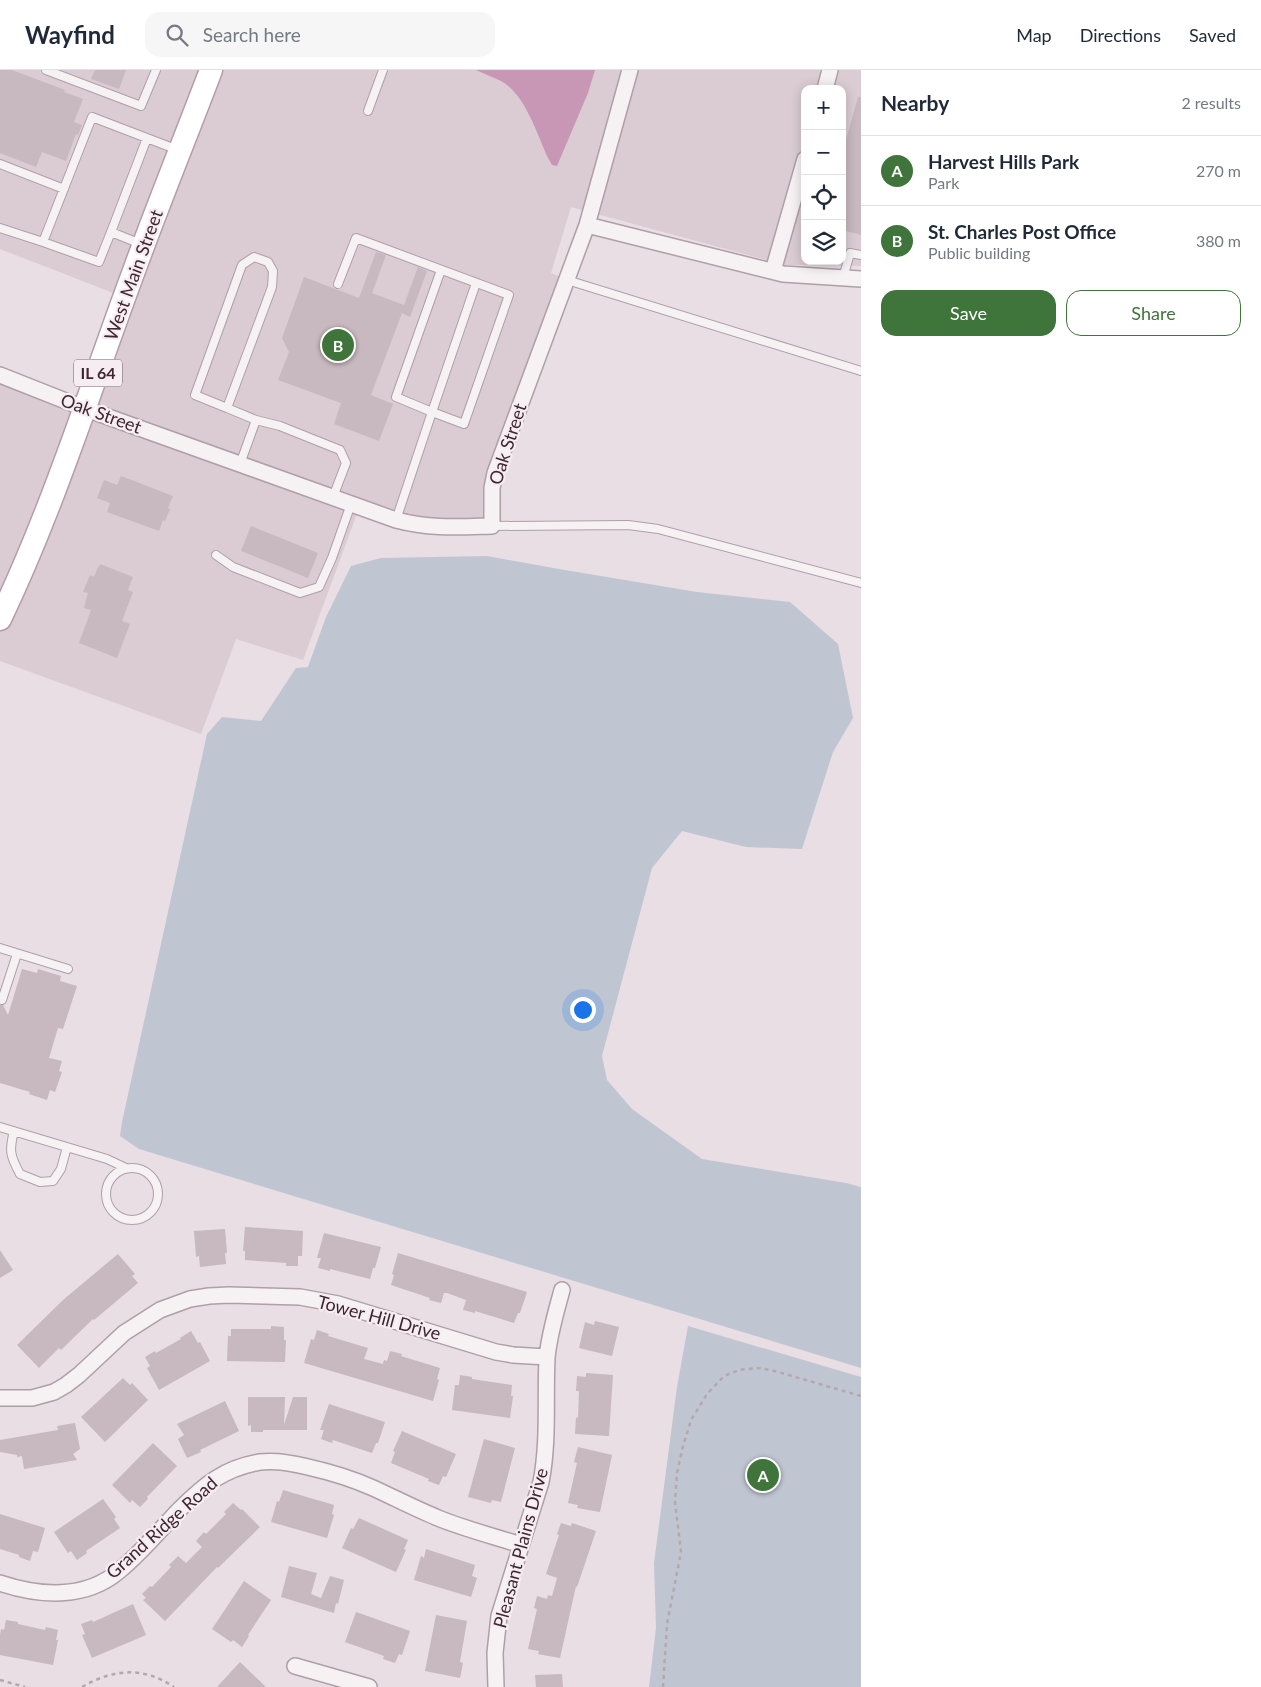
<!DOCTYPE html>
<html lang="en">
<head>
<meta charset="utf-8">
<style>
  body { margin:0; font-family:Lato,sans-serif; background:#f6f6f7; color:#1f2937 }
  .controls { position:absolute; right:15px; top:15px; display:grid; overflow:hidden; border-radius:10px; box-shadow:0 2px 12px #0003 }
  .controls button { width:45px; height:45px; display:grid; place-items:center; padding:0; border:0; border-bottom:1px solid #e0e1e3; background:#fff; color:#1f2937; font:25px sans-serif }
  .you { position:absolute; left:582px; top:939px; width:18px; height:18px; margin:-12px; border:4px solid #fff; border-radius:50%; background:#1a73e8; box-shadow:0 0 0 8px #1a73e833 }
  .badge { display:grid; place-items:center; width:32px; height:32px; border-radius:50%; background:#3f753a; color:#fff; font-size:16px; font-weight:700 }
  .pin { position:absolute; translate:-50% -50%; border:2px solid #fff; box-shadow:0 1px 5px #0006 }
  .list { margin:0; padding:0; list-style:none }
  h2 { display:flex; justify-content:space-between; align-items:center; height:65px; margin:0; padding:0 20px; font-size:21px }
  h2 small { font-size:16px; font-weight:400; color:#747a83 }
  .list li { display:grid; grid-template-columns:32px 1fr auto; gap:15px; align-items:center; box-sizing:border-box; height:70px; padding:0 20px; border-top:1px solid #e0e1e3 }
  .list b { display:block; font-size:19px; white-space:nowrap }
  .list p { margin:0; font-size:16px; white-space:nowrap; color:#747a83 }
  .list em { font-size:16px; font-style:normal; color:#747a83 }
  .actions { display:flex; gap:10px; padding:15px 20px }
  .actions a { flex:1; padding:11px 0; border:1px solid #3f753a; border-radius:15px; text-align:center; font-size:18px; color:#3f753a }
  .actions .main { background:#3f753a; color:#fff }
  .icon { flex:none; width:28px; height:28px; fill:none; stroke:currentColor; stroke-width:2; stroke-linecap:round; stroke-linejoin:round }
  .map { position:relative; flex:none; width:861px; height:1617px; overflow:hidden }
  header { display:flex; align-items:center; gap:30px; box-sizing:border-box; height:70px; padding:0 25px; background:#fff; border-bottom:1px solid #e0e1e3 }
  header strong { font-size:24px }
  nav { display:flex; gap:28px; margin-inline-start:auto; font-size:18px }
  .search { width:350px; height:45px; background:#f6f6f7; display:flex; align-items:center; gap:12px; box-sizing:border-box; padding:0 18px; border-radius:15px; color:#747a83; font-size:19px }
  main { display:flex }
  aside { flex:1; background:#fff }
  .map>svg:first-child { display:block }
</style>
</head>
<body>
<header>
<strong>Wayfind</strong>
<div class="search"><svg class="icon" aria-label="search" viewBox="0 0 24 24"><circle cx="10" cy="10" r="6"/><path d="M15 15l6 6"/></svg>Search here</div>
<nav><a>Map</a><a>Directions</a><a>Saved</a></nav>
</header>
<main>
<div class="map">
<svg width="861" height="1617" viewBox="0 0 861 1617">
  <rect width="100%" height="100%" fill="#e8dee3"/>
  <path fill="#daccd2" fill-rule="evenodd" d="M 0,0 L 206,0 L 121,226 L 0,179 Z
    M 218,0 L 861,0 L 861,196 L 785,195 L 571,137 L 551,203 L 560,207 L 488,399 L 485,450 L 419,448 L 329,418 L 95,335 ZM 805,19 L 842,19 L 842,191 L 805,191 Z
    M 0,311 L 79,343 L 0,538 Z
    M 89,347 L 358,441 L 303,590 L 236,569 L 201,664 L 0,591 L 0,559 Z"/>
  <path fill="#bfc6d2" d="M 487,486 L 559,499 L 697,522 L 790,532 L 838,574 L 853,648 L 833,682 L 802,779 L 746,777 L 682,761 L 652,798 L 602,986 L 607,1010 L 632,1039 L 702,1089 L 846,1113 L 861,1117 L 861,1298 L 139,1079 L 120,1066 L 122,1052 L 207,664 L 222,647 L 261,651 L 296,598 L 308,597 L 326,547 L 351,496 L 381,488 Z
    M 688,1256 L 861,1307 L 861,1617 L 649,1617 L 656,1558 L 654,1493 L 677,1317 Z"/>
  <path fill="#c997b6" d="M 476,0 L 595,0 L 588,23 L 557,96 L 552,95 L 548,88 C 537,64 525,24 501,11 C 493,7 484,4 476,0 Z"/>
  <path fill="#c8b8c0" d="M 0,0 L 12,0 L 65,20 L 64,22 L 83,29 L 74,52 L 82,55 L 78,65 L 76,64 L 66,91 L 42,82 L 36,97 L 0,83 Z
    M 95,0 L 126,0 L 119,19 L 91,9 Z
    M 858,27 L 861,27 L 861,165 L 842,160 L 842,84 Z
    M 376,182 L 386,185 L 372,223 L 404,235 L 418,197 L 427,201 L 410,247 L 402,243 L 371,325 L 393,334 L 379,371 L 334,354 L 341,333 L 278,310 L 289,282 L 282,268 L 304,207 L 359,228 Z
    M 121,406 L 173,426 L 168,438 L 170,439 L 165,451 L 163,450 L 159,461 L 107,442 L 110,433 L 97,428 L 104,410 L 117,415 Z
    M 251,456 L 318,483 L 308,508 L 241,481 Z
    M 100,494 L 133,507 L 128,520 L 133,522 L 122,551 L 130,554 L 117,588 L 79,573 L 91,540 L 84,538 L 88,523 L 83,522 L 90,505 L 94,507 L 98,497 L 99,497 Z
    M 22,899 L 37,903 L 38,899 L 61,906 L 60,911 L 77,916 L 63,959 L 58,958 L 49,988 L 62,991 L 59,1001 L 62,1002 L 55,1022 L 50,1020 L 47,1030 L 29,1024 L 30,1022 L 0,1013 L 0,935 L 3,935 L 8,945 Z
    M 245,1157 L 303,1161 L 302,1186 L 298,1186 L 298,1196 L 286,1196 L 286,1193 L 245,1190 L 245,1181 L 243,1181 Z
    M 225,1159 L 227,1183 L 225,1183 L 226,1194 L 200,1197 L 199,1186 L 196,1187 L 194,1161 Z
    M 324,1163 L 381,1177 L 375,1198 L 373,1198 L 370,1209 L 330,1199 L 330,1201 L 318,1198 L 321,1188 L 317,1188 Z
    M 0,1180 L 13,1200 L 0,1208 Z
    M 398,1183 L 527,1222 L 520,1243 L 518,1243 L 514,1253 L 475,1241 L 475,1243 L 463,1240 L 466,1230 L 447,1223 L 444,1223 L 441,1233 L 429,1230 L 430,1228 L 391,1215 L 394,1205 L 392,1204 Z
    M 118,1184 L 135,1204 L 132,1206 L 138,1213 L 94,1250 L 93,1249 L 61,1280 L 59,1278 L 39,1298 L 17,1275 L 63,1230 Z
    M 595,1251 L 619,1257 L 612,1286 L 579,1278 L 585,1252 L 594,1255 Z
    M 271,1256 L 284,1257 L 284,1270 L 286,1270 L 285,1292 L 227,1291 L 228,1266 L 231,1266 L 231,1259 L 271,1259 Z
    M 317,1260 L 329,1264 L 328,1266 L 368,1278 L 364,1289 L 383,1294 L 384,1290 L 387,1291 L 390,1281 L 402,1284 L 401,1286 L 440,1298 L 437,1309 L 439,1310 L 433,1331 L 304,1293 L 311,1269 L 314,1270 Z
    M 191,1261 L 198,1273 L 200,1272 L 210,1291 L 159,1320 L 147,1298 L 150,1296 L 145,1287 L 155,1281 L 156,1283 L 181,1269 L 180,1268 Z
    M 586,1303 L 613,1305 L 609,1366 L 575,1364 L 576,1347 L 578,1348 L 579,1321 L 576,1321 L 577,1306 L 586,1307 Z
    M 460,1305 L 472,1307 L 472,1309 L 512,1315 L 511,1326 L 513,1326 L 510,1348 L 452,1340 L 455,1315 L 459,1315 Z
    M 123,1308 L 130,1315 L 132,1313 L 148,1330 L 105,1372 L 81,1347 Z
    M 248,1327 L 285,1327 L 284,1355 L 293,1327 L 307,1327 L 307,1360 L 263,1360 L 263,1362 L 251,1362 L 251,1355 L 248,1356 Z
    M 225,1331 L 239,1361 L 200,1380 L 201,1382 L 187,1388 L 178,1369 L 184,1365 L 177,1354 Z
    M 329,1334 L 385,1352 L 378,1373 L 376,1373 L 372,1383 L 333,1370 L 332,1373 L 321,1369 L 324,1360 L 320,1360 Z
    M 75,1353 L 80,1379 L 73,1384 L 77,1390 L 24,1399 L 22,1386 L 17,1387 L 17,1385 L 0,1382 L 0,1370 L 58,1360 L 57,1356 Z
    M 402,1361 L 456,1384 L 446,1407 L 443,1406 L 439,1415 L 428,1411 L 429,1409 L 391,1393 L 395,1382 L 393,1381 Z
    M 484,1369 L 515,1378 L 501,1432 L 492,1430 L 491,1433 L 468,1427 Z
    M 153,1373 L 177,1396 L 147,1427 L 148,1429 L 140,1437 L 132,1430 L 130,1433 L 112,1415 Z
    M 578,1377 L 612,1385 L 600,1442 L 577,1438 L 578,1435 L 568,1433 L 577,1393 L 574,1392 Z
    M 283,1420 L 334,1435 L 332,1444 L 334,1445 L 327,1468 L 271,1452 L 277,1431 L 279,1432 Z
    M 103,1429 L 116,1447 L 114,1449 L 120,1458 L 86,1481 L 87,1483 L 77,1490 L 71,1481 L 68,1483 L 54,1462 Z
    M 233,1433 L 241,1440 L 242,1439 L 260,1457 L 218,1498 L 217,1497 L 165,1551 L 143,1530 L 146,1528 L 142,1524 L 150,1516 L 152,1517 L 171,1497 L 169,1495 L 178,1486 L 186,1493 L 202,1477 L 196,1471 L 204,1462 L 206,1464 L 226,1444 L 224,1442 Z
    M 0,1444 L 45,1458 L 38,1482 L 33,1481 L 30,1491 L 19,1487 L 19,1485 L 0,1479 Z
    M 359,1448 L 408,1470 L 404,1479 L 406,1480 L 396,1502 L 342,1478 L 351,1458 L 353,1459 Z
    M 561,1453 L 571,1456 L 572,1453 L 596,1461 L 577,1517 L 576,1516 L 560,1588 L 538,1584 L 539,1581 L 528,1579 L 537,1539 L 534,1538 L 537,1526 L 547,1529 L 548,1525 L 552,1526 L 557,1508 L 546,1504 L 559,1465 L 557,1464 Z
    M 426,1479 L 475,1495 L 472,1506 L 477,1508 L 471,1527 L 414,1510 L 421,1486 L 424,1488 Z
    M 289,1496 L 317,1503 L 311,1524 L 321,1528 L 330,1506 L 344,1510 L 338,1534 L 336,1533 L 334,1543 L 281,1527 Z
    M 244,1511 L 271,1530 L 248,1565 L 249,1566 L 242,1577 L 233,1570 L 231,1572 L 212,1559 Z
    M 133,1534 L 146,1565 L 92,1588 L 82,1565 L 85,1564 L 81,1554 L 92,1550 L 93,1552 Z
    M 356,1542 L 410,1561 L 402,1585 L 399,1584 L 395,1593 L 383,1589 L 384,1586 L 345,1572 Z
    M 436,1545 L 467,1551 L 460,1592 L 463,1593 L 460,1608 L 425,1601 Z
    M 6,1550 L 18,1552 L 18,1554 L 45,1560 L 46,1557 L 58,1560 L 56,1570 L 58,1570 L 53,1595 L 0,1585 L 0,1565 L 1,1559 L 4,1560 Z
    M 240,1592 L 266,1617 L 217,1617 Z
    M 562,1604 L 563,1617 L 536,1617 L 535,1605 Z"/>
  <g fill="none" stroke-linecap="round" stroke-linejoin="round">
    <g stroke="#af9fa7" stroke-width="10">
      <path id="lane" d="M 46,0 L 141,36 L 156,0
        M 368,41 L 383,0
        M 0,94 L 64,119
        M 0,158 L 43,172
        M 111,162 L 147,68
        M 141,174 L 111,162 L 99,192 L 43,172 L 92,47 L 178,80
        M 254,187 L 268,192 L 273,201 L 272,217 L 227,338 L 195,325 L 242,195 Z
        M 441,200 L 396,327 L 432,342 L 476,213
        M 843,208 L 850,183 L 861,185
        M 567,210 L 861,301
        M 338,214 L 356,168 L 509,225 L 464,354 L 432,342 L 396,450
        M 227,338 L 256,350 L 240,394
        M 256,350 L 280,356 L 340,380 L 346,393 L 333,427
        M 492,456 L 628,455 L 658,459 L 861,513
        M 216,485 L 233,497 L 300,523 L 319,517 L 332,488 L 351,434
        M 0,878 L 68,899
        M 2,930 L 17,884
        M 0,1057 L 107,1089 L 126,1098
        M 14,1061 C 9,1080 10,1086 20,1104 L 40,1112 L 53,1111 L 61,1099 L 67,1077
        M106 1124a26 26 0 1 1 52 0a26 26 0 1 1-52 0Z"/>
    </g>
    <g stroke="#af9fa7" stroke-width="18">
      <path id="street" d="M 825,19 L 830,0
        M 587,155 L 783,204 L 861,209
        M 773,201 L 805,89
        M 0,305 L 86,339 L 396,450 C 431,459 457,457 492,456 L 492,418 L 495,403 L 587,155 L 630,0
        M 0,1328 L 32,1328 L 54,1322 L 66,1315 L 79,1305 L 124,1263 L 160,1240 L 190,1229 L 209,1226 L 229,1225 L 300,1227 L 338,1234 L 496,1282 L 513,1285 L 547,1287
        M 0,1513 C 39,1526 85,1530 119,1501 C 141,1483 160,1460 180,1439 C 204,1415 224,1398 260,1392 C 276,1390 292,1393 308,1397 C 330,1402 353,1409 373,1418 C 395,1428 416,1439 438,1448 C 465,1459 493,1466 521,1475
        M 295,1596 L 369,1617
        M 496,1617 L 495,1583 L 499,1546 L 541,1412 C 549,1371 545,1329 547,1288 C 549,1265 556,1242 562,1220"/>
    </g>
    <g stroke="#b49da9" stroke-width="25">
      <path id="primary" d="M 0,549 C 54,436 91,316 135,198 C 159,132 186,66 211,0"/>
    </g>
    <path stroke="#b4a8ae" stroke-width="2.5" stroke-dasharray="4 4" stroke-linecap="butt" d="M 0,1610 L 25,1617
      M 82,1617 C 113,1599 143,1596 174,1617
      M 663,1617 L 667,1554 L 681,1482 L 675,1432 L 677,1403 L 683,1376 L 691,1350 L 707,1324 L 724,1306 L 739,1300 L 757,1298 L 771,1300 L 861,1326"/>
    <use href="#lane" stroke="#f6f1f3" stroke-width="8"/>
    <use href="#street" stroke="#f6f1f3" stroke-width="15"/>
    <use href="#primary" stroke="#fff" stroke-width="22"/>
  </g>
  <g text-anchor="middle" stroke-width="4.5" stroke-linejoin="round" paint-order="stroke">
    <rect fill="#f6edf2" stroke="#76626c" stroke-width="1" x="74" y="289.5" width="48" height="27" rx="4"/>
    <g font-size="16" font-weight="bold" fill="#3f2633">
      <text x="98" y="309">IL 64</text>
    </g>
    <g font-size="18" fill="#3f2633" stroke="#f6edf2">
      <text transform="translate(134 205) rotate(-70)" y="6">West Main Street</text>
      <text transform="translate(101 344) rotate(20)" y="6">Oak Street</text>
      <text transform="translate(508 374) rotate(-72)" y="6">Oak Street</text>
      <text transform="translate(379 1248) rotate(15)" y="6">Tower Hill Drive</text>
      <text transform="translate(162 1458) rotate(-42)" y="6">Grand Ridge Road</text>
      <text transform="translate(521 1478) rotate(-75)" y="6">Pleasant Plains Drive</text>
    </g>
  </g>
</svg>
<div class="controls">
<button>+</button>
<button>−</button>
<button><svg class="icon" aria-label="locate" viewBox="0 0 24 24"><circle cx="12" cy="12" r="6"/><path d="M12 2v4M12 18v4M2 12h4M18 12h4"/></svg></button>
<button><svg class="icon" aria-label="layers" viewBox="0 0 24 24"><path d="M12 4l9 5-9 5-9-5zM3 14l9 5 9-5"/></svg></button>
</div>
<div class="you"></div>
<div class="pin badge" style="left:763px;top:1405px">A</div>
<div class="pin badge" style="left:338px;top:275px">B</div>
</div>
<aside>
<h2>Nearby<small>2 results</small></h2>
<ul class="list">
<li><span class="badge">A</span><div><b>Harvest Hills Park</b><p>Park</p></div><em>270 m</em></li>
<li><span class="badge">B</span><div><b>St. Charles Post Office</b><p>Public building</p></div><em>380 m</em></li>
</ul>
<div class="actions"><a class="main">Save</a><a>Share</a></div>
</aside>
</main>
</body>
</html>
